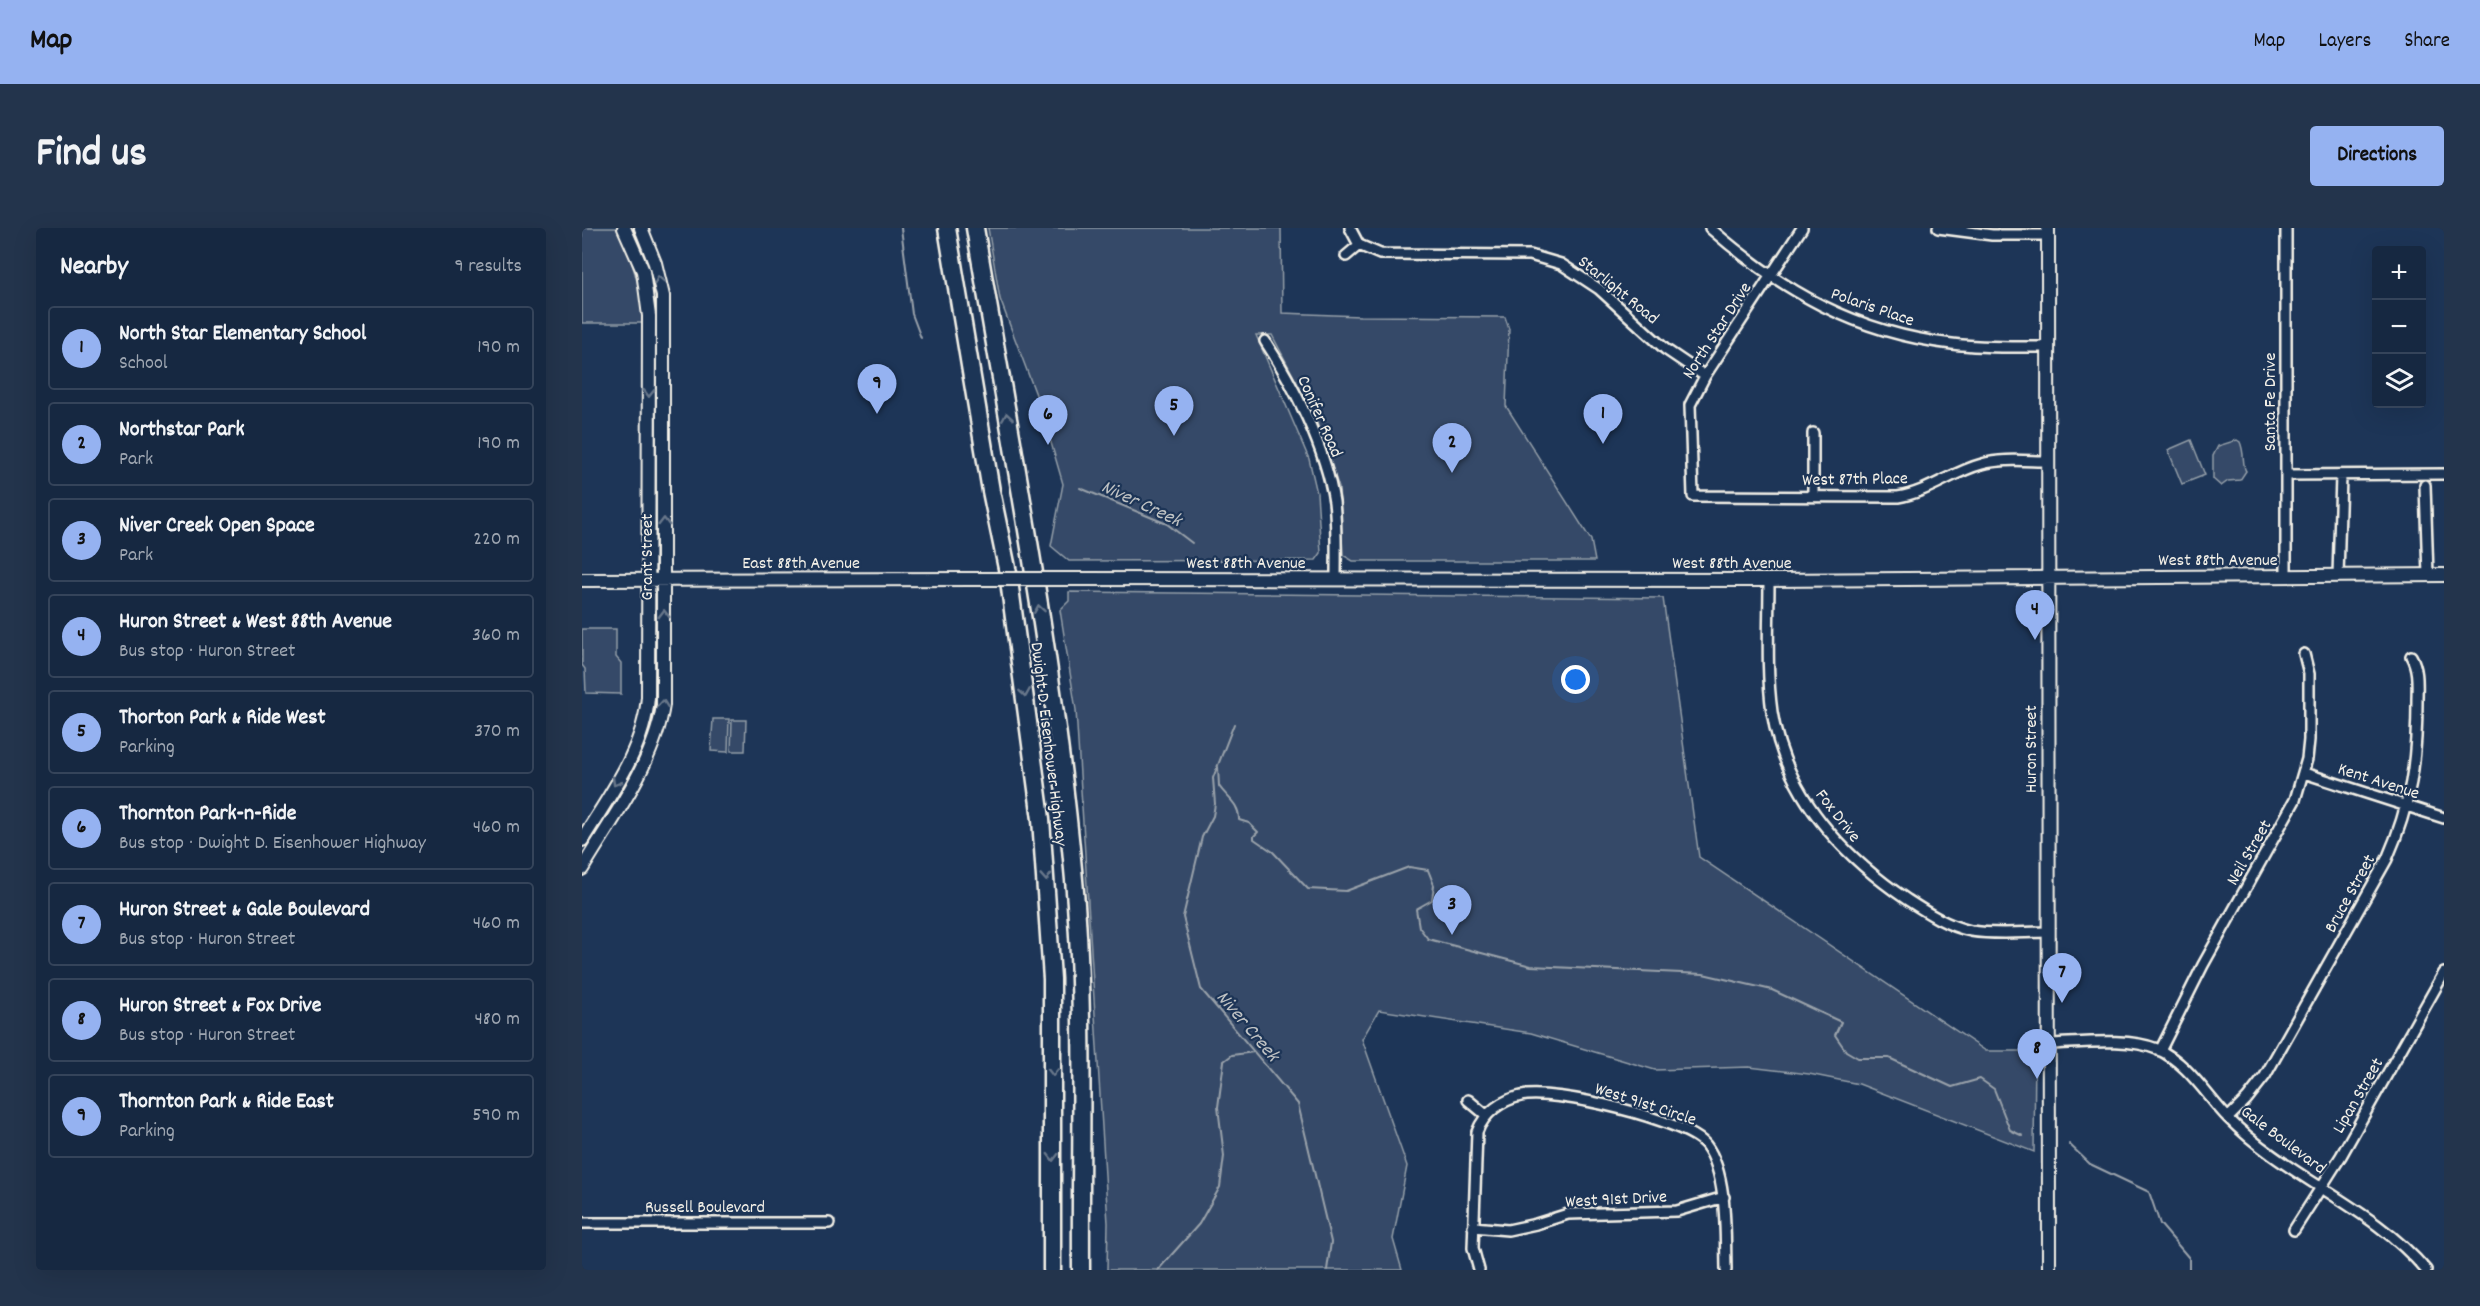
<!DOCTYPE html>
<html lang="en">
<head>
<meta charset="utf-8">
<style>
  body { margin:0; font-family:Dekko,sans-serif; background:#23344c; color:#f1f3f6 }
  .controls { position:absolute; right:18px; top:18px; display:grid; overflow:hidden; border-radius:6px; box-shadow:0 6px 24px #0002 }
  .controls button { width:54px; height:54px; display:grid; place-items:center; padding:0; border:0; border-bottom:2px solid #35445a; background:#162841; color:#f1f3f6; font:30px sans-serif }
  .you { position:absolute; left:994px; top:452px; width:21px; height:21px; margin:-15px; border:4px solid #fff; border-radius:50%; background:#1a73e8; box-shadow:0 0 0 9px #1a73e833 }
  .badge { display:grid; place-items:center; width:39px; height:39px; border-radius:50%; background:#95b2f1; color:#111; font-size:20px; font-weight:700 }
  .pin { position:absolute; translate:-50% -50px; filter:drop-shadow(0 2px 3px #0008) }
  .pin::after { content:''; position:absolute; top:32px; width:21px; height:18px; background:inherit; clip-path:polygon(0 0,100% 0,50% 100%) }
  .list { margin:0; padding:0; list-style:none }
  h2 { display:flex; justify-content:space-between; align-items:center; height:78px; margin:0; padding:0 24px; font-size:26px }
  h2 small { font-size:20px; font-weight:400; color:#9ea6b1 }
  .list li { display:grid; grid-template-columns:39px 1fr auto; gap:18px; align-items:center; box-sizing:border-box; height:84px; margin:0 12px 12px; padding:0 12px; border:2px solid #35445a; border-radius:6px }
  .list b { display:block; font-size:22px; white-space:nowrap }
  .list p { margin:0; font-size:20px; white-space:nowrap; color:#9ea6b1 }
  .list em { font-size:20px; font-style:normal; color:#9ea6b1 }
  .icon { flex:none; width:33px; height:33px; fill:none; stroke:currentColor; stroke-width:2; stroke-linecap:round; stroke-linejoin:round }
  .map { position:relative; flex:none; width:1862px; height:1042px; overflow:hidden; border-radius:6px }
  header { display:flex; align-items:center; gap:36px; box-sizing:border-box; height:84px; padding:0 30px; background:#95b2f1; color:#111 }
  header strong { font-size:28px }
  nav { display:flex; gap:33px; margin-inline-start:auto; font-size:21px }
  .intro { display:flex; align-items:center; justify-content:space-between; box-sizing:border-box; height:144px; padding:0 36px }
  h1 { margin:0; font-size:42px }
  .button { padding:15px 27px; border-radius:6px; background:#95b2f1; color:#111; font-size:21px; font-weight:700 }
  main { display:flex; gap:36px; padding:0 36px }
  aside { flex:1; background:#162841; border-radius:6px; box-shadow:0 6px 24px #0002 }
  .map>svg:first-child { display:block }
</style>
</head>
<body>
<header>
<strong>Map</strong>
<nav><a>Map</a><a>Layers</a><a>Share</a></nav>
</header>
<div class="intro"><h1>Find us</h1><a class="button">Directions</a></div>
<main>
<aside>
<h2>Nearby<small>9 results</small></h2>
<ul class="list">
<li><span class="badge">1</span><div><b>North Star Elementary School</b><p>School</p></div><em>190 m</em></li>
<li><span class="badge">2</span><div><b>Northstar Park</b><p>Park</p></div><em>190 m</em></li>
<li><span class="badge">3</span><div><b>Niver Creek Open Space</b><p>Park</p></div><em>220 m</em></li>
<li><span class="badge">4</span><div><b>Huron Street &amp; West 88th Avenue</b><p>Bus stop · Huron Street</p></div><em>360 m</em></li>
<li><span class="badge">5</span><div><b>Thorton Park &amp; Ride West</b><p>Parking</p></div><em>370 m</em></li>
<li><span class="badge">6</span><div><b>Thornton Park-n-Ride</b><p>Bus stop · Dwight D. Eisenhower Highway</p></div><em>460 m</em></li>
<li><span class="badge">7</span><div><b>Huron Street &amp; Gale Boulevard</b><p>Bus stop · Huron Street</p></div><em>460 m</em></li>
<li><span class="badge">8</span><div><b>Huron Street &amp; Fox Drive</b><p>Bus stop · Huron Street</p></div><em>480 m</em></li>
<li><span class="badge">9</span><div><b>Thornton Park &amp; Ride East</b><p>Parking</p></div><em>590 m</em></li>
</ul>
</aside>
<div class="map">
<svg width="1862" height="1042" viewBox="0 0 1862 1042">
  <rect width="100%" height="100%" fill="#1d3557"/>
  <filter id="ink" filterUnits="userSpaceOnUse"><feTurbulence type="fractalNoise" baseFrequency=".0167" numOctaves="2"/><feDisplacementMap in="SourceGraphic" scale="12" xChannelSelector="R" yChannelSelector="G"/><feConvolveMatrix kernelMatrix="1 2 1 2 8 2 1 2 1" color-interpolation-filters="sRGB"/></filter>
  <g filter="url(#ink)">
    <path fill="#354a67" stroke="#949ea8" stroke-width="1.5" d="M 0,0 L 34,0 C 51,30 58,59 62,93 L 60,95 L 0,95 Z
      M 406,0 L 699,0 L 700,85 L 778,88 L 923,89 L 927,101 L 924,178 L 1009,312 L 1013,333 L 771,333 L 761,327 L 757,260 L 733,189 L 690,107 L 674,107 L 727,231 L 735,265 L 739,325 L 734,332 L 487,333 L 469,318 L 481,256 L 459,180 L 418,71 Z
      M 1609,212 L 1623,247 L 1600,256 L 1586,222 Z
      M 1655,212 L 1658,214 C 1663,225 1660,238 1664,243 L 1658,252 L 1646,253 L 1639,258 L 1631,251 L 1631,228 L 1636,218 Z
      M 487,364 L 1081,370 L 1117,629 L 1404,823 L 1453,823 L 1452,924 L 1277,856 L 1227,846 L 1167,839 L 1073,842 L 949,805 L 797,782 L 780,811 L 825,938 L 811,1011 L 820,1042 L 525,1042 L 526,995 L 494,482 L 478,382 L 487,373 Z
      M 34,401 L 34,429 L 39,435 L 39,466 L 4,465 L 3,441 L 0,437 L 0,401 Z
      M 131,491 L 147,491 L 146,524 L 129,523 Z
      M 150,492 L 164,492 L 163,523 L 149,523 Z"/>
    <g fill="none" stroke-linecap="round" stroke-linejoin="round">
      <path stroke="#9aa2ab" stroke-width="2" d="M 319,0 L 330,86 L 339,110
        M 498,260 L 585,296 L 610,315
        M 652,496 L 631,550 L 633,576 L 631,588 L 620,609 L 601,689 L 619,761 L 716,876 L 749,1014 L 745,1042
        M 636,539 L 637,558 C 644,569 658,576 657,592 L 667,595 L 676,604 L 672,608 L 672,611 L 691,624 L 726,661 L 764,663 L 827,639 L 846,642 L 852,657 L 850,672 L 834,681 L 837,699 L 846,711 L 949,738 L 1121,746 L 1190,762 L 1259,794 L 1253,807 L 1264,823 L 1276,830 L 1307,830 L 1370,859 L 1398,851 L 1412,861 L 1428,902 L 1441,908
        M 1487,916 L 1508,936 L 1567,964 L 1578,996 L 1607,1030 L 1607,1042
        M 576,1042 L 617,996 L 638,959 L 642,928 L 636,879 L 642,833 L 650,827 L 672,824"/>
      <g stroke="#f4f1e8" stroke-width="14">
        <path id="street" d="M 768,0 L 777,17 L 798,26 L 948,27 L 979,36 L 1017,61 L 1083,121 L 1123,148
          M 1128,0 C 1200,63 1274,105 1370,116 C 1402,120 1434,119 1466,119
          M 1220,0 L 1123,148 L 1108,177 L 1111,268 L 1316,269 C 1347,264 1370,244 1400,236 C 1420,230 1445,233 1466,233
          M 1356,0 L 1410,7 L 1466,7
          M 764,28 L 777,17
          M 683,113 C 712,157 744,222 752,274 C 755,300 754,326 754,352
          M 1704,247 L 1862,246
          M 1843,257 L 1846,347
          M 1231,268 L 1231,205
          M 1704,348 L 1704,0
          M 1756,348 L 1759,248
          M 1187,352 C 1187,396 1184,441 1190,484 C 1203,566 1258,626 1324,671 C 1344,684 1365,698 1389,703 C 1414,707 1441,704 1466,704
          M 1722,545 L 1862,590
          M 1467,816 C 1499,815 1546,809 1575,821 C 1606,835 1624,867 1646,890 C 1705,950 1790,978 1844,1042
          M 1578,823 L 1621,737 L 1713,572 L 1725,531 L 1727,512 L 1727,446 L 1722,426
          M 886,872 L 904,887
          M 1646,890 L 1665,871 L 1683,848 L 1805,631 C 1829,576 1835,533 1835,473 C 1835,458 1837,442 1829,428
          M 0,995 L 247,995
          M 891,999 L 926,1002 L 954,996 L 986,986 L 1095,983 L 1142,969
          M 1712,1002 L 1759,928 L 1862,745
          M 897,1042 L 891,1020 L 895,904 C 902,885 920,872 939,868 C 971,860 1105,892 1124,917 C 1146,946 1143,1007 1144,1042"/>
      </g>
      <g stroke="#f4f1e8" stroke-width="16">
        <path id="secondary" d="M 1466,0 L 1467,1042
          M 487,351 L 1187,352 L 1862,347
          M 0,352 L 392,351
          M 0,612 C 27,568 62,522 66,469 L 67,88 L 61,43 L 42,0
          M 0,641 C 29,592 73,534 81,477 L 81,68 L 73,35 L 59,0"/>
      </g>
      <g stroke="#f4f1e8" stroke-width="21">
        <path id="highway" d="M 365,0 L 409,263 L 426,345 L 459,591 L 470,751 L 470,1042
          M 393,0 C 429,213 471,426 491,641 C 504,774 498,909 499,1042"/>
      </g>
      <use href="#street" stroke="#1d3557" stroke-width="9"/>
      <use href="#secondary" stroke="#1d3557" stroke-width="12"/>
      <use href="#highway" stroke="#1d3557" stroke-width="16"/>
      <g stroke="#f4f1e8" stroke-width="16" stroke-linecap="butt">
        <path id="secondary-bridge" d="M 392,351 L 487,351"/>
      </g>
      <use href="#secondary-bridge" stroke="#1d3557" stroke-width="12"/>
    </g>
    <defs><path id="oneway-chevron" d="M-2-3.5L2.5 0L-2 3.5" fill="none" stroke-width="1.6" stroke-linecap="round" stroke-linejoin="round" transform="scale(1.5)"/></defs>
    <g stroke="#68778a">
      <use href="#oneway-chevron" transform="translate(77 52) rotate(-103)"/>
      <use href="#oneway-chevron" transform="translate(67 165) rotate(91)"/>
      <use href="#oneway-chevron" transform="translate(425 189) rotate(-99)"/>
      <use href="#oneway-chevron" transform="translate(82 294) rotate(-90)"/>
      <use href="#oneway-chevron" transform="translate(457 381) rotate(-99)"/>
      <use href="#oneway-chevron" transform="translate(82 386) rotate(-90)"/>
      <use href="#oneway-chevron" transform="translate(443 465) rotate(81)"/>
      <use href="#oneway-chevron" transform="translate(81 476) rotate(-85)"/>
      <use href="#oneway-chevron" transform="translate(34 554) rotate(120)"/>
      <use href="#oneway-chevron" transform="translate(464 649) rotate(86)"/>
      <use href="#oneway-chevron" transform="translate(471 844) rotate(90)"/>
      <use href="#oneway-chevron" transform="translate(471 929) rotate(90)"/>
    </g>
  </g>
  <g text-anchor="middle" stroke-width="4.5" stroke-linejoin="round" paint-order="stroke">
    <g font-size="18" fill="#f4f1e8" stroke="#1d3557">
      <text transform="translate(1037 61) rotate(39)" y="6">Starlight Road</text>
      <text transform="translate(1291 78) rotate(19)" y="6">Polaris Place</text>
      <text transform="translate(1134 102) rotate(-57)" y="6">North Star Drive</text>
      <text transform="translate(1687 174) rotate(-90)" y="6">Santa Fe Drive</text>
      <text transform="translate(739 188) rotate(66)" y="6">Conifer Road</text>
      <text transform="translate(1273 250) rotate(-1)" y="6">West 87th Place</text>
      <text transform="translate(64 329) rotate(-90)" y="6">Grant Street</text>
      <text x="1636" y="337">West 88th Avenue</text>
      <text x="219" y="340">East 88th Avenue</text>
      <text x="664" y="340">West 88th Avenue</text>
      <text x="1150" y="340">West 88th Avenue</text>
      <text transform="translate(468 516) rotate(83)" y="6">Dwight D. Eisenhower Highway</text>
      <text transform="translate(1448 521) rotate(-90)" y="6">Huron Street</text>
      <text transform="translate(1797 552) rotate(18)" y="6">Kent Avenue</text>
      <text transform="translate(1257 587) rotate(52)" y="6">Fox Drive</text>
      <text transform="translate(1666 624) rotate(-60)" y="6">Neil Street</text>
      <text transform="translate(1767 665) rotate(-61)" y="6">Bruce Street</text>
      <text transform="translate(1775 867) rotate(-60)" y="6">Lipan Street</text>
      <text transform="translate(1064 875) rotate(18)" y="6">West 91st Circle</text>
      <text transform="translate(1702 911) rotate(37)" y="6">Gale Boulevard</text>
      <text transform="translate(1034 970) rotate(-3)" y="6">West 91st Drive</text>
      <text x="123" y="984">Russell Boulevard</text>
    </g>
    <g font-size="20" font-style="italic" fill="#c0c3c4" stroke="#1d3557">
      <text transform="translate(560 274) rotate(25)" y="7">Niver Creek</text>
      <text transform="translate(667 797) rotate(50)" y="7">Niver Creek</text>
    </g>
  </g>
</svg>
<div class="controls">
<button>+</button>
<button>−</button>
<button><svg class="icon" aria-label="layers" viewBox="0 0 24 24"><path d="M12 4l9 5-9 5-9-5zM3 14l9 5 9-5"/></svg></button>
</div>
<div class="you"></div>
<div class="pin badge" style="left:1021px;top:216px">1</div>
<div class="pin badge" style="left:870px;top:245px">2</div>
<div class="pin badge" style="left:870px;top:707px">3</div>
<div class="pin badge" style="left:1453px;top:412px">4</div>
<div class="pin badge" style="left:592px;top:208px">5</div>
<div class="pin badge" style="left:466px;top:217px">6</div>
<div class="pin badge" style="left:1480px;top:775px">7</div>
<div class="pin badge" style="left:1455px;top:851px">8</div>
<div class="pin badge" style="left:295px;top:186px">9</div>
</div>
</main>
</body>
</html>
